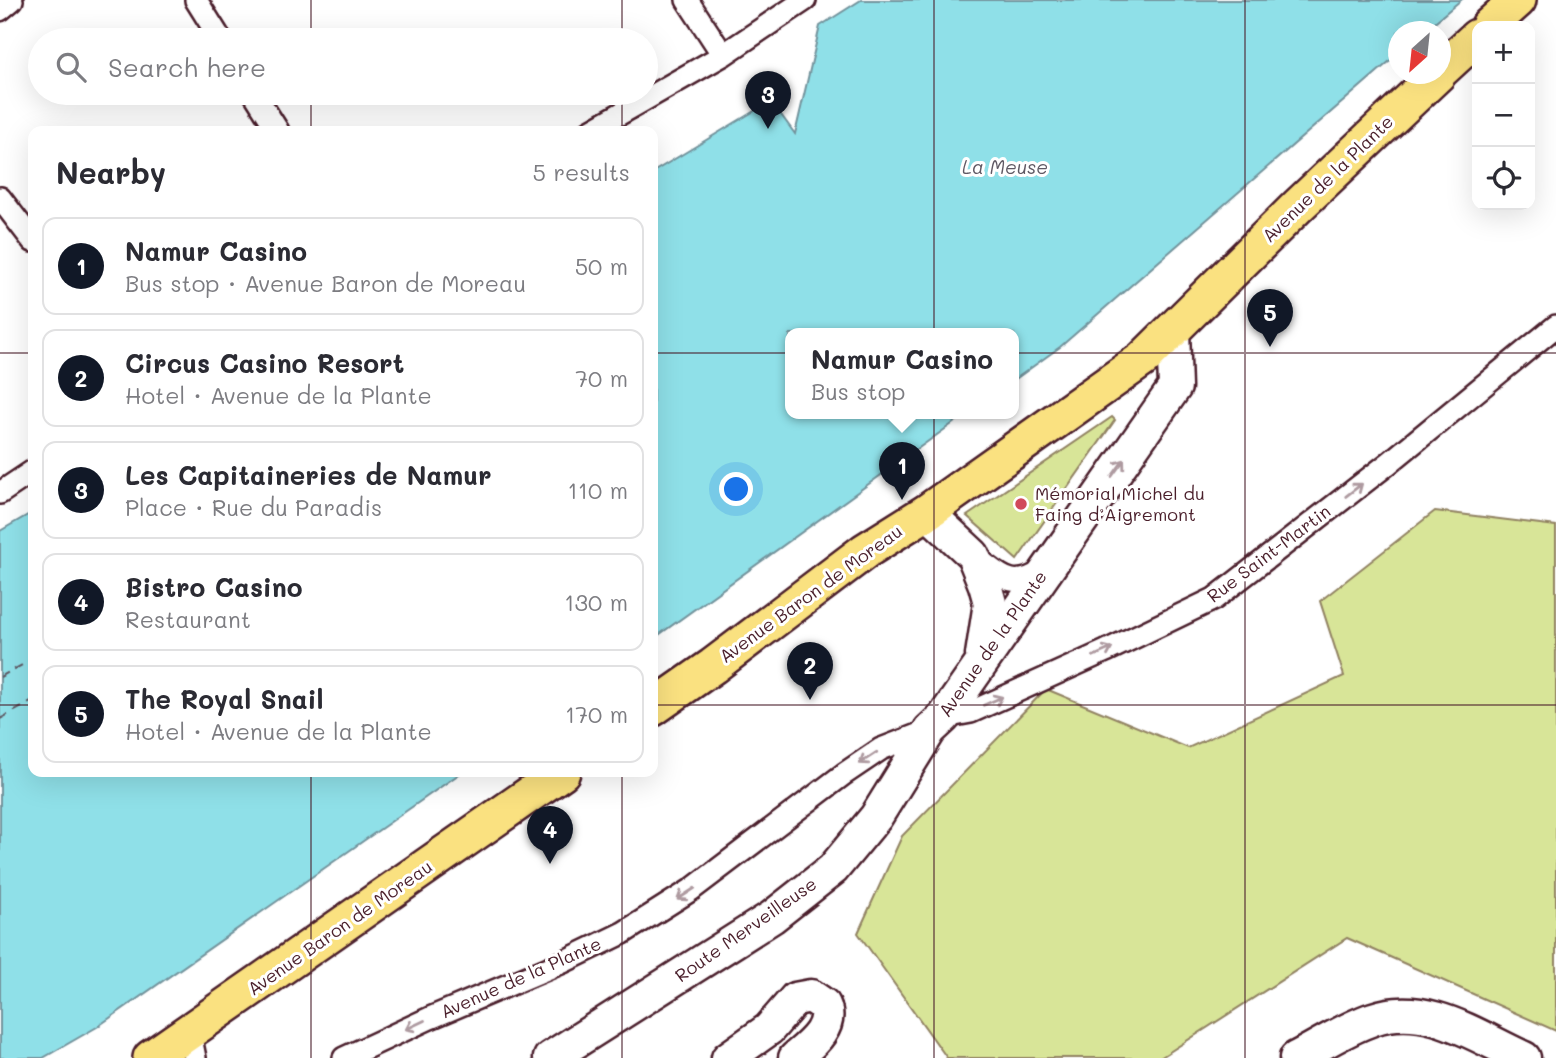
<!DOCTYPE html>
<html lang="en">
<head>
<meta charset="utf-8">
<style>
  body { margin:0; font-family:Mali,sans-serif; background:#f7f7f7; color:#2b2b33 }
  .controls { position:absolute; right:21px; top:21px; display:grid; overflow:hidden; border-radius:14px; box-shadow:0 7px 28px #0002 }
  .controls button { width:63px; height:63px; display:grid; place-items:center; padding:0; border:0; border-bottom:2px solid #e1e1e2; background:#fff; color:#2b2b33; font:35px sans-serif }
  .compass { position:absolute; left:1388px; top:21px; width:63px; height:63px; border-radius:50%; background:#fff; box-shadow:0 7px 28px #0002; rotate:207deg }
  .you { position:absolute; left:737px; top:490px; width:24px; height:24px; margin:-18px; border:5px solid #fff; border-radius:50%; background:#1a73e8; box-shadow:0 0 0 10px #1a73e833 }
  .badge { display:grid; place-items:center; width:46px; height:46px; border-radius:50%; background:#111827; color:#fff; font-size:23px; font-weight:700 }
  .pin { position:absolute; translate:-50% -58px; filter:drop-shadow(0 2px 4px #0008) }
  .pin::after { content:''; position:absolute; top:37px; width:24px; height:21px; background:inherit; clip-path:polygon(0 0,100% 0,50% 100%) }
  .popup { position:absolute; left:785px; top:328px; width:234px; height:91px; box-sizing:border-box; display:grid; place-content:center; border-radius:14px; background:#fff; filter:drop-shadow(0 2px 5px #0005); font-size:23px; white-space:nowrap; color:#7c7c81 }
  .popup b { font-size:26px; color:#2b2b33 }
  .popup::after { content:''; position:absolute; left:50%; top:100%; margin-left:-14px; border:14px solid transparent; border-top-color:#fff }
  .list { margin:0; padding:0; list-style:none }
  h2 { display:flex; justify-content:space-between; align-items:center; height:91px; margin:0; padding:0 28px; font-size:30px }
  h2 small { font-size:23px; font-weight:400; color:#7c7c81 }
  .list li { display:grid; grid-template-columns:46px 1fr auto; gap:21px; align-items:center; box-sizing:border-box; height:98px; margin:0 14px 14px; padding:0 14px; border:2px solid #e1e1e2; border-radius:14px }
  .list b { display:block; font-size:26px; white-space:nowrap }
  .list p { margin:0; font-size:23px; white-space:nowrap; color:#7c7c81 }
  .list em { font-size:23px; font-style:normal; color:#7c7c81 }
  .icon { flex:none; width:38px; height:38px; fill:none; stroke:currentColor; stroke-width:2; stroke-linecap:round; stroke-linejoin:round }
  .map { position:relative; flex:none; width:1556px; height:1058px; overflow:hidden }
  .search { position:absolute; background:#fff; box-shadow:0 7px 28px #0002; left:28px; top:28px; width:630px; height:77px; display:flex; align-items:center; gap:18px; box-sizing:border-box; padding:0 24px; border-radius:38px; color:#7c7c81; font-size:26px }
  .panel { position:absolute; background:#fff; box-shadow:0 7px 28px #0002; left:28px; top:126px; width:630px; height:651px; border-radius:14px }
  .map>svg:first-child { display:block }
</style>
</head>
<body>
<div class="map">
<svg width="1556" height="1058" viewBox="0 0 1556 1058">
  <rect width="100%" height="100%" fill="#fff"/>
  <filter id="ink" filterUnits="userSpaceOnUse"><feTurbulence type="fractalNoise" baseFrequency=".0143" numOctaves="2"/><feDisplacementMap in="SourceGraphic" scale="14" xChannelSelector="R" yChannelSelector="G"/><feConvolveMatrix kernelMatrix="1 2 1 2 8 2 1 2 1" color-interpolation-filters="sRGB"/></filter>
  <g filter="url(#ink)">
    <path fill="#d8e598" stroke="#918262" stroke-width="2" d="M 1112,417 L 1115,420 L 1017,560 L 967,516 Z
      M 1435,511 L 1556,526 L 1556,1031 L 1347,938 L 1160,1058 L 947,1058 L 858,933 L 902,836 L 1046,689 L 1188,748 L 1344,676 L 1320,601 Z"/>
    <path fill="#8fe0e8" stroke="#73939c" stroke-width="2" d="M 861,0 L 1461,0 L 1424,31 L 1398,32 L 1398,54 L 1060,347 L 1014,380 L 1014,334 L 790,334 L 790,414 L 966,414 L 653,639 L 653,172 L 771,101 L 795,134 L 820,26 Z
      M 33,512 L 33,772 L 462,772 L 97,1027 L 43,1058 L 0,1058 L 0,531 Z"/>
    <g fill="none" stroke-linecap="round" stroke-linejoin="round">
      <path stroke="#5f5964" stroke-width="2" stroke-dasharray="9 7" stroke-linecap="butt" d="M 0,677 L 33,659
        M 0,719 L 33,701"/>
      <g stroke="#4a1f2b" stroke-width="26">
        <path id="street" d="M 196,0 L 221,40
          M 687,0 L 723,55
          M 0,10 L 12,0
          M 254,93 L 278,131
          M 590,131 L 723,55 L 805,0
          M 0,198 L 33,241
          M 0,493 L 33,471
          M 974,556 C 1002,576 1010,591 1043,571
          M 944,717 L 971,712 L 1106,651 L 1214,599 L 1389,463 L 1556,326
          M 190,1033 L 195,1058
          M 344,1058 L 430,1018 L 563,962 L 623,933 L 691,890 L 844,774 L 881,749 L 930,730"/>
      </g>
      <g stroke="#4a1f2b" stroke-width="37">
        <path id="secondary" d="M 927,512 L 973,555 L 985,585 L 990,603 L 982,655
          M 550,1058 L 772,917 L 833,869 L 876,817 L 930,730 L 944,717 L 1175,387 L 1173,331
          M 728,1058 L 769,1029 L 795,999 L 811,996 L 824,1005 C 834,1027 810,1045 795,1058
          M 1296,1058 C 1321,1045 1346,1028 1373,1019 C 1427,1000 1477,1037 1524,1058"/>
      </g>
      <g stroke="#4a1f2b" stroke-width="40">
        <path id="primary" d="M 1489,26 L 1518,0
          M 1440,71 L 1477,37
          M 653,708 L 713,666 L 865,551 L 927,512 L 1143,359 L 1299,205 L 1438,74
          M 151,1058 L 562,772"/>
      </g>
      <use href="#street" stroke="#fff" stroke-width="21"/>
      <use href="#secondary" stroke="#fff" stroke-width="32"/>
      <use href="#primary" stroke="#fae180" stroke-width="35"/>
    </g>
    <defs><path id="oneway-shaft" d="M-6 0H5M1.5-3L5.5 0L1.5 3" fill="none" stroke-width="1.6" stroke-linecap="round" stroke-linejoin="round" transform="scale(1.75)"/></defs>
    <g stroke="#ae9aa0">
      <use href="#oneway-shaft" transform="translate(1118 468) rotate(-54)"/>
      <use href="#oneway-shaft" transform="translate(1354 490) rotate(-38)"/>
      <use href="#oneway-shaft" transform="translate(1103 652) rotate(-24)"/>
      <use href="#oneway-shaft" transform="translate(993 701) rotate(-24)"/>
      <use href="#oneway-shaft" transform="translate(868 758) rotate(147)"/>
      <use href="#oneway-shaft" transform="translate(686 894) rotate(147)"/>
      <use href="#oneway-shaft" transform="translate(415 1025) rotate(155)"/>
    </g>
  </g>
  <path fill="none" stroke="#4a1f2b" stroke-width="2" stroke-opacity="0.55" d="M 311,0 L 311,40M 622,0 L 622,40M 934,0 L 934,1058M 1245,0 L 1245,1058M 311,93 L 311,131M 622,93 L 622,131M 0,353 L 33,353M 653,353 L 1556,353M 0,705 L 33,705M 653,705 L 1556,705M 311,772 L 311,1058M 622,772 L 622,1058"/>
  <circle fill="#d1495b" stroke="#fff" stroke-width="2.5" cx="1021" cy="504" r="7"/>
  <g text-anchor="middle" stroke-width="6" stroke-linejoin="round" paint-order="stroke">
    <g font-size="18" fill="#4a1f2b" stroke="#fff">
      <text transform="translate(1328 179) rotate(-44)" y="6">Avenue de la Plante</text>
      <text transform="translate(1269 554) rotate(-37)" y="6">Rue Saint-Martin</text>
      <text transform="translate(811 594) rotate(-36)" y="6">Avenue Baron de Moreau</text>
      <text transform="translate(993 644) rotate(-55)" y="6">Avenue de la Plante</text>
      <text transform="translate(340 928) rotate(-35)" y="6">Avenue Baron de Moreau</text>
      <text transform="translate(746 930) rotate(-35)" y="6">Route Merveilleuse</text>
      <text transform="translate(521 978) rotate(-24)" y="6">Avenue de la Plante</text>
    </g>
    <g font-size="18" fill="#4a1f2b" stroke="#fff" text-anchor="start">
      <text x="1035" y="500">Mémorial Michel du<tspan x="1035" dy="21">Faing d’Aigremont</tspan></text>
    </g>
    <g font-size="19" font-style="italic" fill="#5f5964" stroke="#fff">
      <text x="1005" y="174">La Meuse</text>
    </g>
  </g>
</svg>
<div class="controls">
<button>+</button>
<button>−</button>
<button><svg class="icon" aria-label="locate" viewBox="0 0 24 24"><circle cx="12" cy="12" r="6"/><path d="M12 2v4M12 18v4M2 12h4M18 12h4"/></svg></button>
</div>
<svg class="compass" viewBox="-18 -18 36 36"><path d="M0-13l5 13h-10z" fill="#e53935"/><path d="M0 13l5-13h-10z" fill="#7c7c81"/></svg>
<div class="you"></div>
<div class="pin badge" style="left:902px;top:500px">1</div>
<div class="popup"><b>Namur Casino</b>Bus stop</div>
<div class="pin badge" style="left:810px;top:700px">2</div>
<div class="pin badge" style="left:768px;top:129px">3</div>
<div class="pin badge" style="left:550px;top:864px">4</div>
<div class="pin badge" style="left:1270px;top:347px">5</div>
<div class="search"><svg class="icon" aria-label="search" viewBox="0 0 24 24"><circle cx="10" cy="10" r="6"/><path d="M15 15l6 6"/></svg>Search here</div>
<section class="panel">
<h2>Nearby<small>5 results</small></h2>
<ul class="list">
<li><span class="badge">1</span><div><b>Namur Casino</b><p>Bus stop · Avenue Baron de Moreau</p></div><em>50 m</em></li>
<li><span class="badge">2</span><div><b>Circus Casino Resort</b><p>Hotel · Avenue de la Plante</p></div><em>70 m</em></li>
<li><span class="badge">3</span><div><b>Les Capitaineries de Namur</b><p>Place · Rue du Paradis</p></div><em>110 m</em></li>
<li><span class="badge">4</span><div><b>Bistro Casino</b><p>Restaurant</p></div><em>130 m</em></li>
<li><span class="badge">5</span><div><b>The Royal Snail</b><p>Hotel · Avenue de la Plante</p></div><em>170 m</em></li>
</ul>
</section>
</div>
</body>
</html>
